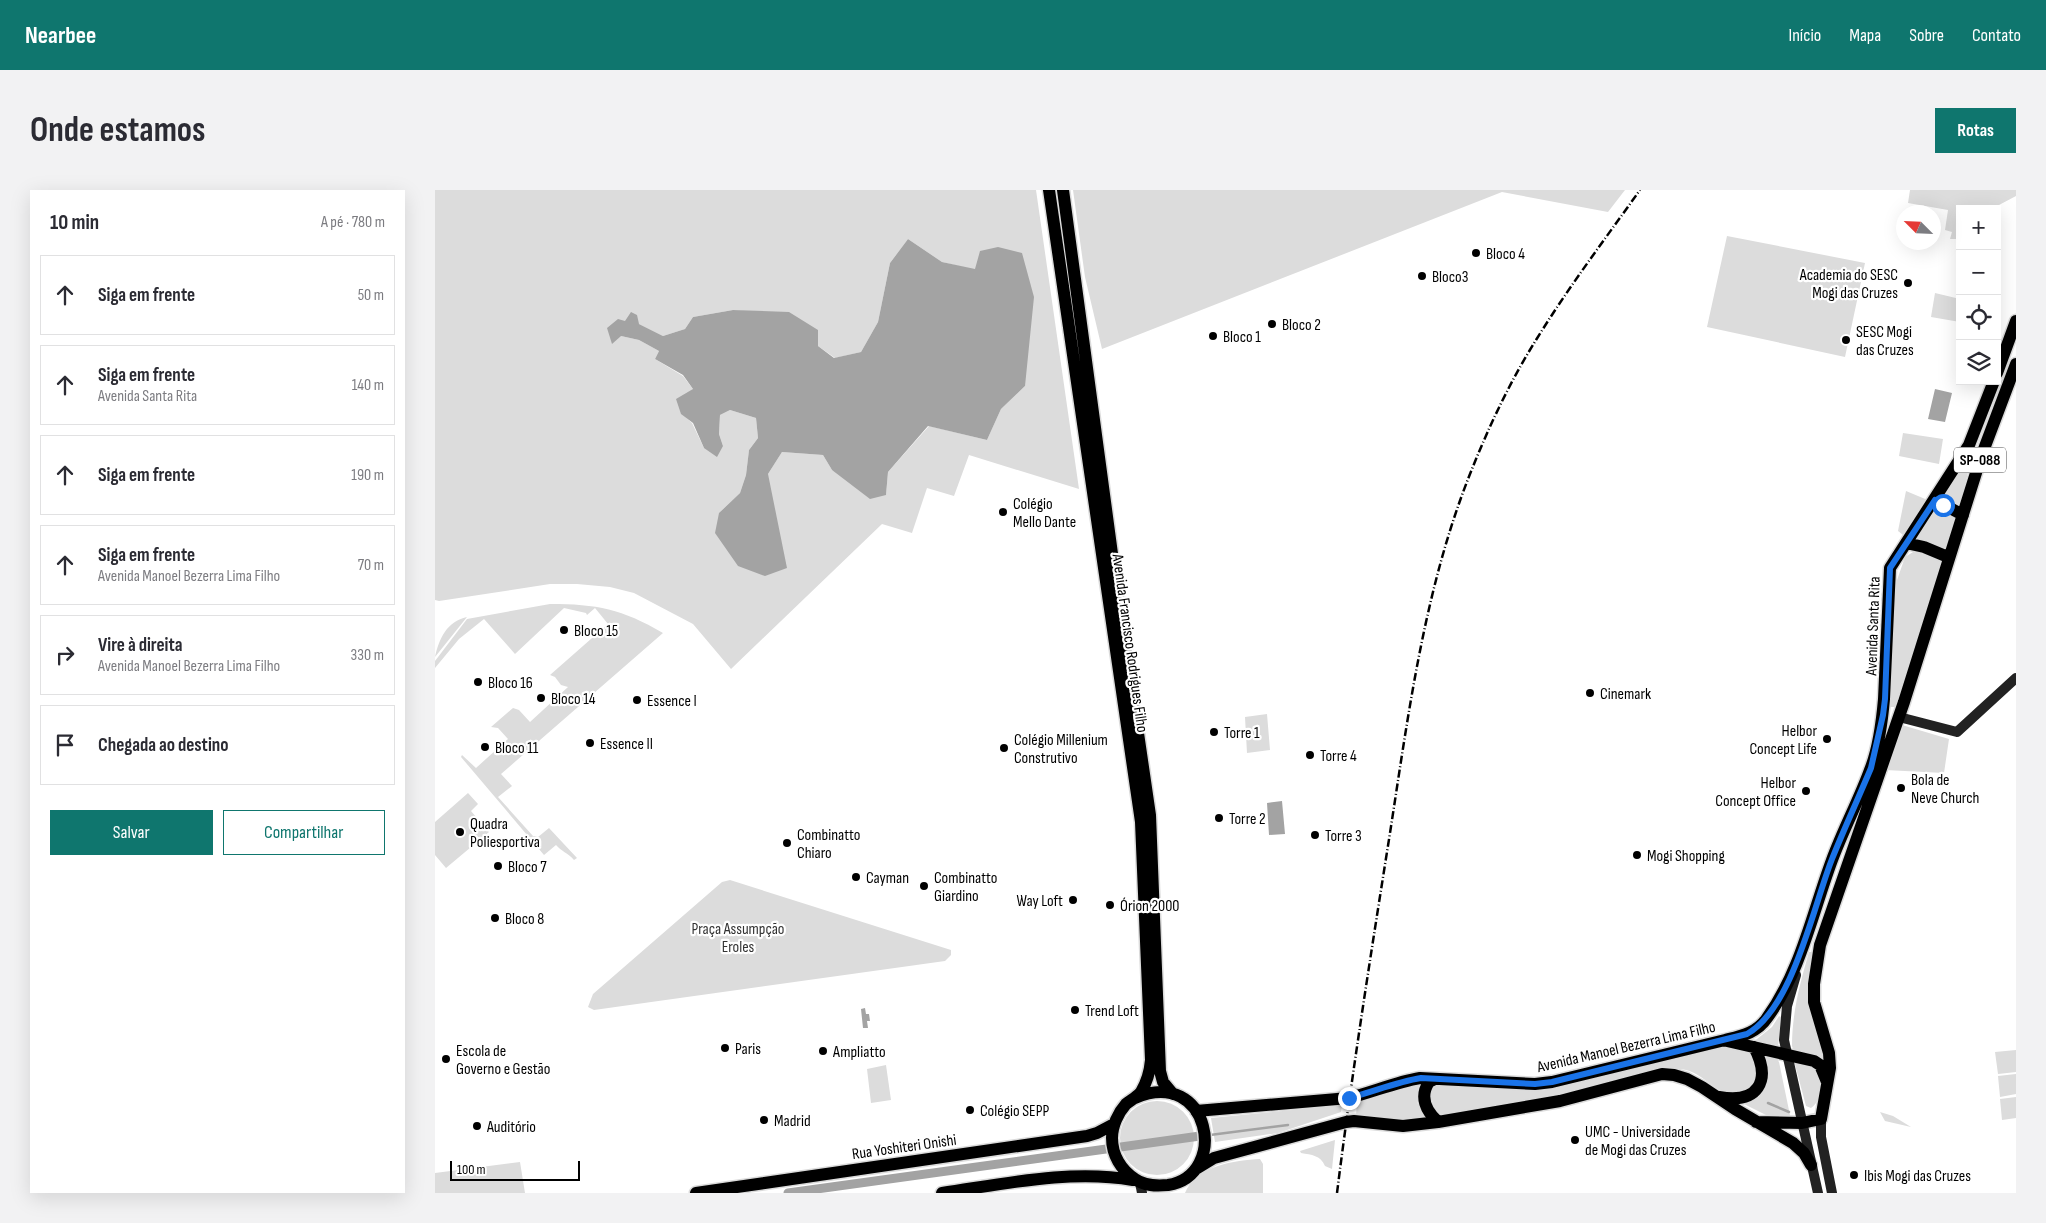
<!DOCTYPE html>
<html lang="pt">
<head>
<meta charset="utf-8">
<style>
  body { margin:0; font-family:"Sofia Sans Condensed",sans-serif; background:#f2f2f3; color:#2b2b33 }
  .controls { position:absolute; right:15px; top:15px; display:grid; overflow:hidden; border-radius:0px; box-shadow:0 5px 20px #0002 }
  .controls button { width:45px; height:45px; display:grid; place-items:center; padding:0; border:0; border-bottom:1px solid #e1e1e2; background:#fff; color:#2b2b33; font:25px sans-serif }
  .compass { position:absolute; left:1461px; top:15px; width:45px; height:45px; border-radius:50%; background:#fff; box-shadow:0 5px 20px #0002; rotate:294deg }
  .scale { position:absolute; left:15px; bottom:12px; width:130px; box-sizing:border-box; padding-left:5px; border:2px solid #000; border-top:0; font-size:14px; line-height:18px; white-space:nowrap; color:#000; -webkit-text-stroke:4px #fff; paint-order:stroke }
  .stop { position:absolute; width:15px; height:15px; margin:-11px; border:4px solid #1a73e8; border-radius:50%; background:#fff }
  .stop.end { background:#1a73e8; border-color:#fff; box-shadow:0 1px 5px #0008 }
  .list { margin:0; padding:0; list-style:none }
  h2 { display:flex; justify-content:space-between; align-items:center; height:65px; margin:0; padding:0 20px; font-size:21px }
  h2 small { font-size:16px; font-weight:400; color:#7c7c81 }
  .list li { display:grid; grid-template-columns:32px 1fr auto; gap:15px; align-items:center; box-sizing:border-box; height:80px; margin:0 10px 10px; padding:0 10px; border:1px solid #e1e1e2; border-radius:0px }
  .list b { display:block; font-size:19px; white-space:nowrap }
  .list p { margin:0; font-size:16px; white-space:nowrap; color:#7c7c81 }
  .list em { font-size:16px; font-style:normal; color:#7c7c81 }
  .actions { display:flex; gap:10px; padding:15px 20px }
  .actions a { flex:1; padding:11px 0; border:1px solid #0f766e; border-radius:0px; text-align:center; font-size:18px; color:#0f766e }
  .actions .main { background:#0f766e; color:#fff }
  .icon { flex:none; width:28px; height:28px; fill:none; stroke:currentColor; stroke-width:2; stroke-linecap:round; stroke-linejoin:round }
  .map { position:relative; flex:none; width:1581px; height:1003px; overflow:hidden; border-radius:0px }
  header { display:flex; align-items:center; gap:30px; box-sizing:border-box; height:70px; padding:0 25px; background:#0f766e; color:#fff }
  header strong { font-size:24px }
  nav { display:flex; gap:28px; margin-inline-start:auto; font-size:18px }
  .intro { display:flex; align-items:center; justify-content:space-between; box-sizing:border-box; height:120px; padding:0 30px }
  h1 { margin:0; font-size:35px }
  .button { padding:12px 22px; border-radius:0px; background:#0f766e; color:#fff; font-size:18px; font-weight:700 }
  main { display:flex; gap:30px; padding:0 30px }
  aside { flex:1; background:#fff; border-radius:0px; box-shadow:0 5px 20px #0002 }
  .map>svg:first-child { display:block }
</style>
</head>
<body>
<header>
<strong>Nearbee</strong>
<nav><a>Início</a><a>Mapa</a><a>Sobre</a><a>Contato</a></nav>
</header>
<div class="intro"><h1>Onde estamos</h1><a class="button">Rotas</a></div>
<main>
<aside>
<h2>10 min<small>A pé · 780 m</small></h2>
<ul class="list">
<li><svg class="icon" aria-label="ahead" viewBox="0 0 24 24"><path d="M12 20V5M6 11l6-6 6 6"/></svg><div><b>Siga em frente</b></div><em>50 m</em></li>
<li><svg class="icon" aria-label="ahead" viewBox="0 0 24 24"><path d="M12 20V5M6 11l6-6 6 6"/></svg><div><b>Siga em frente</b><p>Avenida Santa Rita</p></div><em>140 m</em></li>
<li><svg class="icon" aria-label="ahead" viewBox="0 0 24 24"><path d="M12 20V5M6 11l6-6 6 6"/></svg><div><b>Siga em frente</b></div><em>190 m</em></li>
<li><svg class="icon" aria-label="ahead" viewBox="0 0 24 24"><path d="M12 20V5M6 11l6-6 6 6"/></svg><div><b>Siga em frente</b><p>Avenida Manoel Bezerra Lima Filho</p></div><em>70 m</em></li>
<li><svg class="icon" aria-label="right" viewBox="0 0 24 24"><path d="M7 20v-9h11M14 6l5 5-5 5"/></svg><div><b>Vire à direita</b><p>Avenida Manoel Bezerra Lima Filho</p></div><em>330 m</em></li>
<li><svg class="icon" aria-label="arrive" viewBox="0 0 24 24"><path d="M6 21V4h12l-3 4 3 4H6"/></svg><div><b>Chegada ao destino</b></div></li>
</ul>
<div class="actions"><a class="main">Salvar</a><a>Compartilhar</a></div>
</aside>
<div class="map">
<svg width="1581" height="1003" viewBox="0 0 1581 1003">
  <rect width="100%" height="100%" fill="#fff"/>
  <path fill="#dcdcdc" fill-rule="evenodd" d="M 0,0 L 601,0 L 644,299 L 534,265 L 519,306 L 492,298 L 477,343 L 447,334 L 296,479 L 258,434 L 199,403 L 175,397 L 142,394 L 115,394 L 4,411 L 0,410 ZM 473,49 L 507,72 L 540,80 L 590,196 L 566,219 L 552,250 L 494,236 L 453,282 L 451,305 L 397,280 L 388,265 L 347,262 L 333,284 L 284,323 L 305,303 L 311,285 L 314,260 L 323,248 L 321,228 L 295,220 L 285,225 L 284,244 L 288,256 L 269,258 L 257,233 L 246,223 L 258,199 L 248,186 L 220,169 L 224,161 L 204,150 L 186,146 L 204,134 L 228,146 L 250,139 L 258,127 L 298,120 L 318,122 L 383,156 L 400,168 L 426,162 L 443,132 L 455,73 Z
    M 638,0 L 1190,0 L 1173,22 L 1067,2 L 667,159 L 650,87 Z
    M 1475,0 L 1581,0 L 1581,6 L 1564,15 L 1562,19 L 1525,19 L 1525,49 L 1515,49 L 1517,42 L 1510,40 L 1513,20 L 1473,13 Z
    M 1292,46 L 1430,73 L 1410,167 L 1272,137 Z
    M 1500,103 L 1525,109 L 1525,132 L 1496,127 Z
    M 1581,148 L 1537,267 L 1512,366 C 1506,353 1492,351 1479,352 L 1529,274 Z
    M 1468,243 L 1508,249 L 1504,274 L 1464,266 Z
    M 1471,301 L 1495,311 L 1472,348 L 1463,341 Z
    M 1483,359 L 1505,368 L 1508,379 L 1464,517 L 1454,517 L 1461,393 L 1470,367 Z
    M 115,414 C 162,414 187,419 228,443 L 66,584 L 77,596 L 63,607 L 98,646 L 103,647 L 114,638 L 142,668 L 139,670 C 133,663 126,661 121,655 L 109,665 L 26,567 L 27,565 L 41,578 L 73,549 L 63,538 L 56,537 L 78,518 L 84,520 L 95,532 L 133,497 L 126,495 L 120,487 L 115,485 L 173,434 L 160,418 L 152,425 L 151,423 L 129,418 L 80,464 L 49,429 L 24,449 L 0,478 L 0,471 L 32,429 Z
    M 32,427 L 0,467 C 4,449 12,431 32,427 Z
    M 832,524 L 835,560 L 812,563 L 810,527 Z
    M 1467,535 L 1514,549 L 1509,583 L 1450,580 Z
    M 33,603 L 43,614 L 36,621 L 54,642 L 11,678 L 0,665 L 0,632 Z
    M 295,690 L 516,760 L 516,765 L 510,771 L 159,820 L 153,817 L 158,804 L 287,692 Z
    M 1374,762 L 1378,762 C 1376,780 1371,801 1375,820 C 1377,835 1389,853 1387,868 L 1358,859 L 1357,856 C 1357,823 1365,793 1374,762 Z
    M 1344,826 L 1346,827 L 1343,858 L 1317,853 L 1337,837 Z
    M 1293,856 C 1300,858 1310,858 1315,864 C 1326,876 1322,900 1304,904 C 1287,907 1273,890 1259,883 C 1252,879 1245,879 1237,879 L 1115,907 L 1007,925 C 999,919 995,909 997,899 L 1004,894 L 1102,901 L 1111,900 Z
    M 1581,860 L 1581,882 L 1563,884 L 1560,862 Z
    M 1330,866 L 1342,869 L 1344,872 L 1356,930 L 1335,927 L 1309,914 C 1330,907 1338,886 1330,866 Z
    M 1359,871 L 1377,876 L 1384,884 C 1386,895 1387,911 1376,918 L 1371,916 Z
    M 451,875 L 456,910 L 436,913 L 432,879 Z
    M 1581,884 L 1581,904 L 1565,907 L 1563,886 Z
    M 985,894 L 982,912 L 990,929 L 978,931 L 921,926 L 922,912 Z
    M 1581,907 L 1581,928 L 1567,930 L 1565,909 Z
    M685 948a37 37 0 1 1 74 0a37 37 0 1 1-74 0Z
    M 907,915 L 906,922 L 843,943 L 780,952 L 776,928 Z
    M 1445,922 L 1458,926 L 1476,937 L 1450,931 Z
    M 900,950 L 897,979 L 890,976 C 885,965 877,965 866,963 L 865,961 Z
    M 825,969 L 828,974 L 828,1003 L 750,1003 C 761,976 800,970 825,969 Z
    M 85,972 L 90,1003 L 0,1003 L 0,983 Z"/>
  <path fill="#a3a3a3" d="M 473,49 L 507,72 L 540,79 L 545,61 L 563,57 L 587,63 L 599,107 L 590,196 L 566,219 L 552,250 L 493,236 L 453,282 L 451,305 L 435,309 L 397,280 L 388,265 L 347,262 L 333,284 L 352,378 L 330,386 L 303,376 L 280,343 L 284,323 L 305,303 L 311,285 L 314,260 L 323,248 L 321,228 L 295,220 L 285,225 L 284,244 L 288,256 L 282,267 L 269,258 L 258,233 L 246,224 L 241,209 L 258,199 L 248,185 L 220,169 L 224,161 L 204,150 L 186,146 L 177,154 L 172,138 L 183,129 L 190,131 L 196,122 L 202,125 L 204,134 L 228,146 L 250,139 L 258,127 L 298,120 L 354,122 L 383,140 L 383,156 L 399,168 L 426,162 L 443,132 L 455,73 Z
    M 1500,199 L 1517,203 L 1510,232 L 1493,229 Z
    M 847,611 L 850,644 L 834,645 L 832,613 Z
    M 430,818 L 431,824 L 434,824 L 435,831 L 432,831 L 433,838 L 428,838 L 426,819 Z"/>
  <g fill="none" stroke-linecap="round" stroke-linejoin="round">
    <path stroke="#a3a3a3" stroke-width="2.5" d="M 1333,913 L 1354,922
      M 775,945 L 853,935"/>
    <path stroke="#a3a3a3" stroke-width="9" d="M 353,1003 L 765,946"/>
    <g stroke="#dbdbdb" stroke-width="15">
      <path id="primary" d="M 614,0 L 706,632 L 716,870 C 715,881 712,892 706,902 C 702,907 696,910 691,914 C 683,923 677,936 677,948 C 677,965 686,980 700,989 C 709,996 721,996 733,995 C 795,985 775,876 700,908
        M 628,0 L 680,386 L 715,625 L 725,881 L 728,892 L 738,904
        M 1562,183 L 1581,131
        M 1500,310 L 1528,325
        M 1471,353 L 1489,357 L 1513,367
        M 1292,851 L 1379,871 L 1385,875 L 1392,892
        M 1000,889 L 994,892 C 984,907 991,921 1003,932
        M 1284,907 C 1323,914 1337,891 1319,857
        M 761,921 L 914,908 C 938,902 961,892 985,888 L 1100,894 L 1117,892 L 1290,850 C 1306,846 1322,843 1332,828 C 1366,781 1377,724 1397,670 C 1408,640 1424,610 1435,580 C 1444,558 1447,532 1449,509 L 1455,378 L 1534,255 L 1559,191
        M 1321,932 L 1367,933 L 1386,929 L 1395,878 L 1394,863 L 1379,812 L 1379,794 L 1385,755 L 1469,512 L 1546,267 L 1581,174
        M 761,979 L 779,968 L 911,932 L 919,931 L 968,936 L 1003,932 L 1125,911 L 1227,884 L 1239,885 L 1252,889 L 1267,897 L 1300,919 L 1358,953 L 1369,963 L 1376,975
        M 261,1003 L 652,946 L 662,943 L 679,934
        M 507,1003 C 569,994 636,979 698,990"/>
    </g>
    <path stroke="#222" stroke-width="10" d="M 1464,527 L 1522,542 L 1581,488
      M 1361,785 L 1352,816 L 1349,850 L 1383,1003
      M 1386,929 L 1386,947 L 1397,1003
      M 705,992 L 707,1003"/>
    <use href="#primary" stroke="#000" stroke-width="12"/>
    <path stroke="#000" stroke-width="2.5" stroke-dasharray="8 2.5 1 2.5" stroke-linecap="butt" d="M 902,1003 C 917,883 936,763 955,643 C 974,520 990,395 1037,279 C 1055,234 1076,190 1101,150 C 1133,98 1170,49 1205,0"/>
  </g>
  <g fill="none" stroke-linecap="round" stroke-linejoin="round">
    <path stroke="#1a73e8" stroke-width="6" d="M 914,908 C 938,902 961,892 986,888 L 1100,894 L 1117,892 L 1312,844 C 1358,818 1378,717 1397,669 C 1409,639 1423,609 1436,578 L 1448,525 L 1450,509 L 1455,378 L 1500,310 L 1508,315"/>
  </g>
  <g fill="#000" stroke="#fff" stroke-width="2">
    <circle cx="1041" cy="63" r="5"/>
    <circle cx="987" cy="86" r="5"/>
    <circle cx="1473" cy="93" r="5"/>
    <circle cx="837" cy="134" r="5"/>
    <circle cx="778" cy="146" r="5"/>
    <circle cx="1411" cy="150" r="5"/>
    <circle cx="568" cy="322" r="5"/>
    <circle cx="129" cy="440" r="5"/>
    <circle cx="43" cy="492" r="5"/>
    <circle cx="1155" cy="503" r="5"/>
    <circle cx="106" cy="508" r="5"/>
    <circle cx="202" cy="510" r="5"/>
    <circle cx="779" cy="542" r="5"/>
    <circle cx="1392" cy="549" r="5"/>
    <circle cx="155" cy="553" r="5"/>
    <circle cx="50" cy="557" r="5"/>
    <circle cx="569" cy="558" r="5"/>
    <circle cx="875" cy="565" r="5"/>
    <circle cx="1466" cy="598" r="5"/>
    <circle cx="1371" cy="601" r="5"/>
    <circle cx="784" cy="628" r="5"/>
    <circle cx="25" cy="642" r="5"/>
    <circle cx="880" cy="645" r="5"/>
    <circle cx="352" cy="653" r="5"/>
    <circle cx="1202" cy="665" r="5"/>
    <circle cx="63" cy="676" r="5"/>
    <circle cx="421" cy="687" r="5"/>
    <circle cx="489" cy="696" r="5"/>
    <circle cx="638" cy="710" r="5"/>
    <circle cx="675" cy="715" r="5"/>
    <circle cx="60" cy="728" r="5"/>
    <circle cx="640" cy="820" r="5"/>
    <circle cx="290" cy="858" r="5"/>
    <circle cx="388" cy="861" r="5"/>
    <circle cx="11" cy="869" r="5"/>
    <circle cx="535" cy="920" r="5"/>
    <circle cx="329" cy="930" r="5"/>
    <circle cx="42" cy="936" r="5"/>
    <circle cx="1140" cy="950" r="5"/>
    <circle cx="1419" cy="985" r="5"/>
  </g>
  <g text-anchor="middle" stroke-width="4.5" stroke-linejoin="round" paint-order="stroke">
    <rect fill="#fff" stroke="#4c4c4c" stroke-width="1" x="1519" y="257.5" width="52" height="25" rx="4"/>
    <g font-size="15" font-weight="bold" fill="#000">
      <text x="1545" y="275">SP-088</text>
    </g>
    <g font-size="16" fill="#000" stroke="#fff" text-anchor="start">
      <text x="1051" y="69">Bloco 4</text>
      <text x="1463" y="90" text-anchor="end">Academia do SESC<tspan x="1463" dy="18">Mogi das Cruzes</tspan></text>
      <text x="997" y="92">Bloco3</text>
      <text x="847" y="140">Bloco 2</text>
      <text x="1421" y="147">SESC Mogi<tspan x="1421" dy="18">das Cruzes</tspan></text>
      <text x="788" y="152">Bloco 1</text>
      <text x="578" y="319">Colégio<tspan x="578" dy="18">Mello Dante</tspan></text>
      <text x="139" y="446">Bloco 15</text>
      <text x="53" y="498">Bloco 16</text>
      <text x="1165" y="509">Cinemark</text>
      <text x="116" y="514">Bloco 14</text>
      <text x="212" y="516">Essence I</text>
      <text x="1382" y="546" text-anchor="end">Helbor<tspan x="1382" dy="18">Concept Life</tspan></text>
      <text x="789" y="548">Torre 1</text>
      <text x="579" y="555">Colégio Millenium<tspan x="579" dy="18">Construtivo</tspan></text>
      <text x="165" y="559">Essence II</text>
      <text x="60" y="563">Bloco 11</text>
      <text x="885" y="571">Torre 4</text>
      <text x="1476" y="595">Bola de<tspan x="1476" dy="18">Neve Church</tspan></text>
      <text x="1361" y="598" text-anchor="end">Helbor<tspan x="1361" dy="18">Concept Office</tspan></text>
      <text x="794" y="634">Torre 2</text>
      <text x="35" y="639">Quadra<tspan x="35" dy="18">Poliesportiva</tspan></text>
      <text x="362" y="650">Combinatto<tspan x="362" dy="18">Chiaro</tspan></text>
      <text x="890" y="651">Torre 3</text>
      <text x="1212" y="671">Mogi Shopping</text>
      <text x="73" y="682">Bloco 7</text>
      <text x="431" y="693">Cayman</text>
      <text x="499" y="693">Combinatto<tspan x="499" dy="18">Giardino</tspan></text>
      <text x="628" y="716" text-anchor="end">Way Loft</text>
      <text x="685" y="721">Órion 2000</text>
      <text x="70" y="734">Bloco 8</text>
      <text x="650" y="826">Trend Loft</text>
      <text x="300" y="864">Paris</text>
      <text x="21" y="866">Escola de<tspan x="21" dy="18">Governo e Gestão</tspan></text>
      <text x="398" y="867">Ampliatto</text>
      <text x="545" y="926">Colégio SEPP</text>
      <text x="339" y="936">Madrid</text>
      <text x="52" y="942">Auditório</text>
      <text x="1150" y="947">UMC - Universidade<tspan x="1150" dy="18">de Mogi das Cruzes</tspan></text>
      <text x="1429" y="991">Ibis Mogi das Cruzes</text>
    </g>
    <g font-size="16" fill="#000" stroke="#fff">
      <text transform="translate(1437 436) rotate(-88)" y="6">Avenida Santa Rita</text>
      <text transform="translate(696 453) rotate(82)" y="6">Avenida Francisco Rodrigues Filho</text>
      <text transform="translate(1191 856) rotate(-13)" y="6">Avenida Manoel Bezerra Lima Filho</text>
      <text transform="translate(469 956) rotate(-8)" y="6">Rua Yoshiteri Onishi</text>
    </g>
    <g font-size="16" fill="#333" stroke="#fff">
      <text x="303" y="744">Praça Assumpção<tspan x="303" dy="18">Eroles</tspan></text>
    </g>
  </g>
</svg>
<div class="controls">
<button>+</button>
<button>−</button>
<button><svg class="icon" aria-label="locate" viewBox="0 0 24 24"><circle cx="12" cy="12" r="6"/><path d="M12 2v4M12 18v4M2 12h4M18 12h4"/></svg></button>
<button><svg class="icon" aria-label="layers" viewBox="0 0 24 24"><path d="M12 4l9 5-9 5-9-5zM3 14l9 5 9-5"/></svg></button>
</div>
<svg class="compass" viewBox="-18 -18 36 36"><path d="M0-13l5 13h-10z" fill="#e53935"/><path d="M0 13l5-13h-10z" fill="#7c7c81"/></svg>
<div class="scale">100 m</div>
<div class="stop" style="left:1508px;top:315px"></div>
<div class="stop end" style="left:914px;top:908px"></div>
</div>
</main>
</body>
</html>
